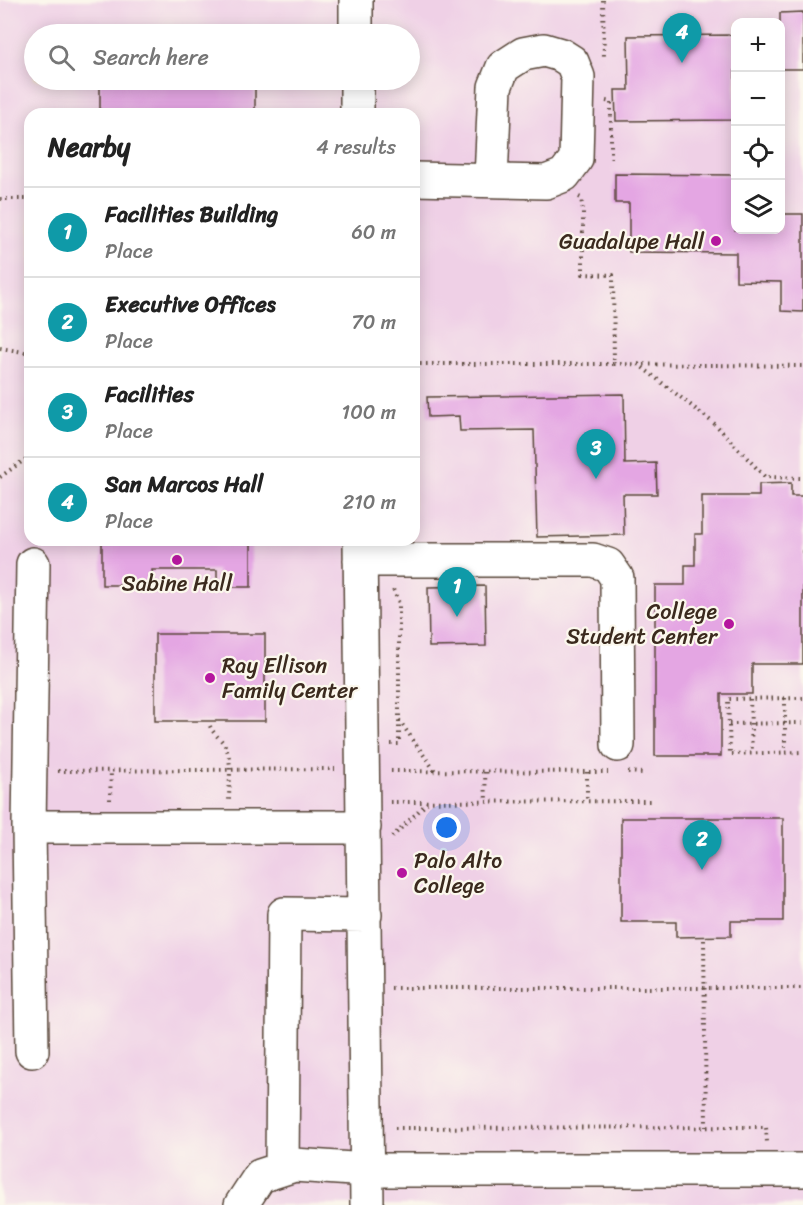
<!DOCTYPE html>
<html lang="en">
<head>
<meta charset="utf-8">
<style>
  body { margin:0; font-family:Sriracha,sans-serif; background:#f6f6f6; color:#222 }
  .controls { position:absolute; right:18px; top:18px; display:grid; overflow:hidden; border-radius:12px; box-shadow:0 3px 15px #0003 }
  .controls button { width:54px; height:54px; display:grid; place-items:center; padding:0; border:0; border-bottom:2px solid #e0e0e0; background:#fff; color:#222; font:30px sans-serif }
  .you { position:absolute; left:447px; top:828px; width:21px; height:21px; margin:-15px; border:4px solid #fff; border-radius:50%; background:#1a73e8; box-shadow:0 0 0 9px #1a73e833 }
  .badge { display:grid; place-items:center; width:39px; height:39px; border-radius:50%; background:#ea580c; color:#fff; font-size:20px; font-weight:700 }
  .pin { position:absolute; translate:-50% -50px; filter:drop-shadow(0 2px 3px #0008) }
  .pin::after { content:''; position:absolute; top:32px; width:21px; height:18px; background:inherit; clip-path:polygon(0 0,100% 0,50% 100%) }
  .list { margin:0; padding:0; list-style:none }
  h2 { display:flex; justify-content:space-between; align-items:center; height:78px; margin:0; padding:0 24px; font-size:26px }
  h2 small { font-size:20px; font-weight:400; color:#767676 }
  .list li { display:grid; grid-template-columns:39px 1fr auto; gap:18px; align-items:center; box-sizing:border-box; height:90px; padding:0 24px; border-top:2px solid #e0e0e0 }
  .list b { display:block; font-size:22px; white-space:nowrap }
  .list p { margin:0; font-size:20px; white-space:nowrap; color:#767676 }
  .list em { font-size:20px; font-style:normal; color:#767676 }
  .icon { flex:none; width:33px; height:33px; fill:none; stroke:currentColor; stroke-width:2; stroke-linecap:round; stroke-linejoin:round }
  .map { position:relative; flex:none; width:803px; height:1205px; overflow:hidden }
  .search { position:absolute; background:#fff; box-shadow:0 3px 15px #0003; left:24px; top:24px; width:396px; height:66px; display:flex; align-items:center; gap:15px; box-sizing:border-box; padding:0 21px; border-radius:33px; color:#767676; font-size:22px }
  .panel { position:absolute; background:#fff; box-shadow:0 3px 15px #0003; left:24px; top:108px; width:396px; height:438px; border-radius:18px }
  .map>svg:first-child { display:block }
</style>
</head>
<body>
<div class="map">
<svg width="803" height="1205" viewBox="0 0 803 1205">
  <rect width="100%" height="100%" fill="#fbf7ec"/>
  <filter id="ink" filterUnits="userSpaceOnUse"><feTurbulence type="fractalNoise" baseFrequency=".0167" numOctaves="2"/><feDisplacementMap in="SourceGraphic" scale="12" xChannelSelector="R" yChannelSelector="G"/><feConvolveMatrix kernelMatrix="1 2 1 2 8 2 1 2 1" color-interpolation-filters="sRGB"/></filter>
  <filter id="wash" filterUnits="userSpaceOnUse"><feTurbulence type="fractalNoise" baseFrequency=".008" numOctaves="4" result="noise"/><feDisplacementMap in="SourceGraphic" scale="24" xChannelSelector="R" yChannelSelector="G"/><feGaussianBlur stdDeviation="1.35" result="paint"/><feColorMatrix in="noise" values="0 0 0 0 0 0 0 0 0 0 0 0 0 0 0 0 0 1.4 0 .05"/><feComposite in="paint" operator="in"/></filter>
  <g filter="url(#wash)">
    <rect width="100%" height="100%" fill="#f3e1c5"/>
    <path fill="#efd0e6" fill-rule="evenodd" d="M 0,0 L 803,0 L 803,1205 L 0,1205 ZM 736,22 L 780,22 L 780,230 L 736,230 ZM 34,34 L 410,34 L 410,80 L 34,80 ZM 30,114 L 414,114 L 414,540 L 30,540 Z"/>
    <g id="blocks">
      <path fill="#e4a6e3" d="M 803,12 L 803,69 L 780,69 L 780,13 Z
        M 735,35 L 735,120 L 616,121 L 615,90 L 629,90 L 628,36 Z
        M 100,80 L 255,80 L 255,114 L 100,114 Z
        M 615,174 L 735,175 L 735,230 L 780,230 L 780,214 L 803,214 L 803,312 L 781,311 L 781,282 L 736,281 L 736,253 L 629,252 L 629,203 L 615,203 Z
        M 624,394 L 625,464 L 656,463 L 657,494 L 623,494 L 624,535 L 537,537 L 534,430 L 460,431 L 459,416 L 428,417 L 427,397 Z
        M 791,483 L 791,496 L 803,496 L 803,664 L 752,664 L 752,694 L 721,694 L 721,756 L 655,756 L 655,585 L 685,585 L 685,565 L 695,565 L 695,534 L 702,534 L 702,496 L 759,496 L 759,484 Z
        M 102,540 L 251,540 L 251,587 L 217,587 L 217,570 L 152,570 L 152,585 L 102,585 Z
        M 485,586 L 486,646 L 429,647 L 428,587 Z
        M 155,634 L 265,634 L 265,721 L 155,721 Z
        M 621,818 L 783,818 L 783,921 L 731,921 L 731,936 L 676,937 L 676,922 L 621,922 Z"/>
    </g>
  </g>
  <g filter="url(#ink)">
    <use href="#blocks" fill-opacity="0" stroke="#574537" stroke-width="1.5"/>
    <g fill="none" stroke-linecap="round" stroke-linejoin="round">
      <g stroke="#574537" stroke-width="36">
        <path id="minor" d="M 356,0 L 356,34
          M 357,80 L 357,114
          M 414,179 L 546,182 L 564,175 L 576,159 L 578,77 L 572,62 L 561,55 L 544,50 L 523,54 L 503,67 L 495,87 L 491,180
          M 360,540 L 367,1205
          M 360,560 L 593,560 L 608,565 L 617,578 L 618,745
          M 29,827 L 33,564
          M 32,1051 L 29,827 L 364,827
          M 282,1169 L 284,914 L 365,915
          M 241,1205 L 260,1176 L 294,1165 L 367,1170 L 803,1170"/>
      </g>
      <path stroke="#574537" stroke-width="4" stroke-dasharray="1.5 4.5" stroke-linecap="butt" d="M 603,0 L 604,59
        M 606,101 L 611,102 L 611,162
        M 0,199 L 30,199
        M 0,348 L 30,353
        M 414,364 L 614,364 L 613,275 L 583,274 L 583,211 L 581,198 L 579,197
        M 614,364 L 803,366
        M 638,364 L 716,425 L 765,477 L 803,478
        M 0,477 L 30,456
        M 785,698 L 785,752
        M 803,698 L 728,699 L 730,754 L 803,752
        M 750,699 L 752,753
        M 399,720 L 435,771
        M 729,724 L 803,723
        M 210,726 C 214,736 224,740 227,750 C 232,762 229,787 229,800
        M 391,744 L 399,744 L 399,603 L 392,587
        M 58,771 L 335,769
        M 391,771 L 608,772
        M 485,772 L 486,802
        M 587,772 L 587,801
        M 628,772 L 643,773
        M 110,800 L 111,771
        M 390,802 L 651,801
        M 392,837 L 427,803
        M 704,940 L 706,1127
        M 391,988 L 803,988
        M 395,1128 L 766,1127 L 767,1142"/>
      <use href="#minor" stroke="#fff" stroke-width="33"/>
    </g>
  </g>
  <g fill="#b5179e" stroke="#fbf7ec" stroke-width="2">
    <circle cx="716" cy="241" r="6"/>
    <circle cx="177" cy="560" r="6"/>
    <circle cx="729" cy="624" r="6"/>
    <circle cx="210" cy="678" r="6"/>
    <circle cx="402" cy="873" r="6"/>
  </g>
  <g text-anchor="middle" stroke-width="4.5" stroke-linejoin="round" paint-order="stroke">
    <g font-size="22" fill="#3b2a1e" stroke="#fbf7ec" text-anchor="end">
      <text x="704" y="249">Guadalupe Hall</text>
      <text x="177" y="591" text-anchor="middle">Sabine Hall</text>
      <text x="717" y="619">College<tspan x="717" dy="25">Student Center</tspan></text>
      <text x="222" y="673" text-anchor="start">Ray Ellison<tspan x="222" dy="25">Family Center</tspan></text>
      <text x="414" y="868" text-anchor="start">Palo Alto<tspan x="414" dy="25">College</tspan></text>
    </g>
  </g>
</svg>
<div class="controls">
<button>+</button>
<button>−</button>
<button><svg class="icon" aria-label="locate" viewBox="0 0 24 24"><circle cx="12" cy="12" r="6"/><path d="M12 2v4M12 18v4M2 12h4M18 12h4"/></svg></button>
<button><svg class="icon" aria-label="layers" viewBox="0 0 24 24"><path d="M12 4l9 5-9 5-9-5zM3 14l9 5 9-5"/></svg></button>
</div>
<div class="you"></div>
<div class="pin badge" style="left:457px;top:617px;background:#0f9aa8">1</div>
<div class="pin badge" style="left:702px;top:870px;background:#0f9aa8">2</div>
<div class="pin badge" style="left:596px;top:479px;background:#0f9aa8">3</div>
<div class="pin badge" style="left:682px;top:63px;background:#0f9aa8">4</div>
<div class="search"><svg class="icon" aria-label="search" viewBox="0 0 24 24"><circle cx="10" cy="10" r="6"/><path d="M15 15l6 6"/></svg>Search here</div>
<section class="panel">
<h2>Nearby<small>4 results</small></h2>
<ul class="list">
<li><span class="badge" style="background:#0f9aa8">1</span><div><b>Facilities Building</b><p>Place</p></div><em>60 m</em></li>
<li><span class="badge" style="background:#0f9aa8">2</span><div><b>Executive Offices</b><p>Place</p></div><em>70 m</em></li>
<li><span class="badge" style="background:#0f9aa8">3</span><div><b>Facilities</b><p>Place</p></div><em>100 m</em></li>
<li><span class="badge" style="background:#0f9aa8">4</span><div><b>San Marcos Hall</b><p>Place</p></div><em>210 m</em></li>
</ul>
</section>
</div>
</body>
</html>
